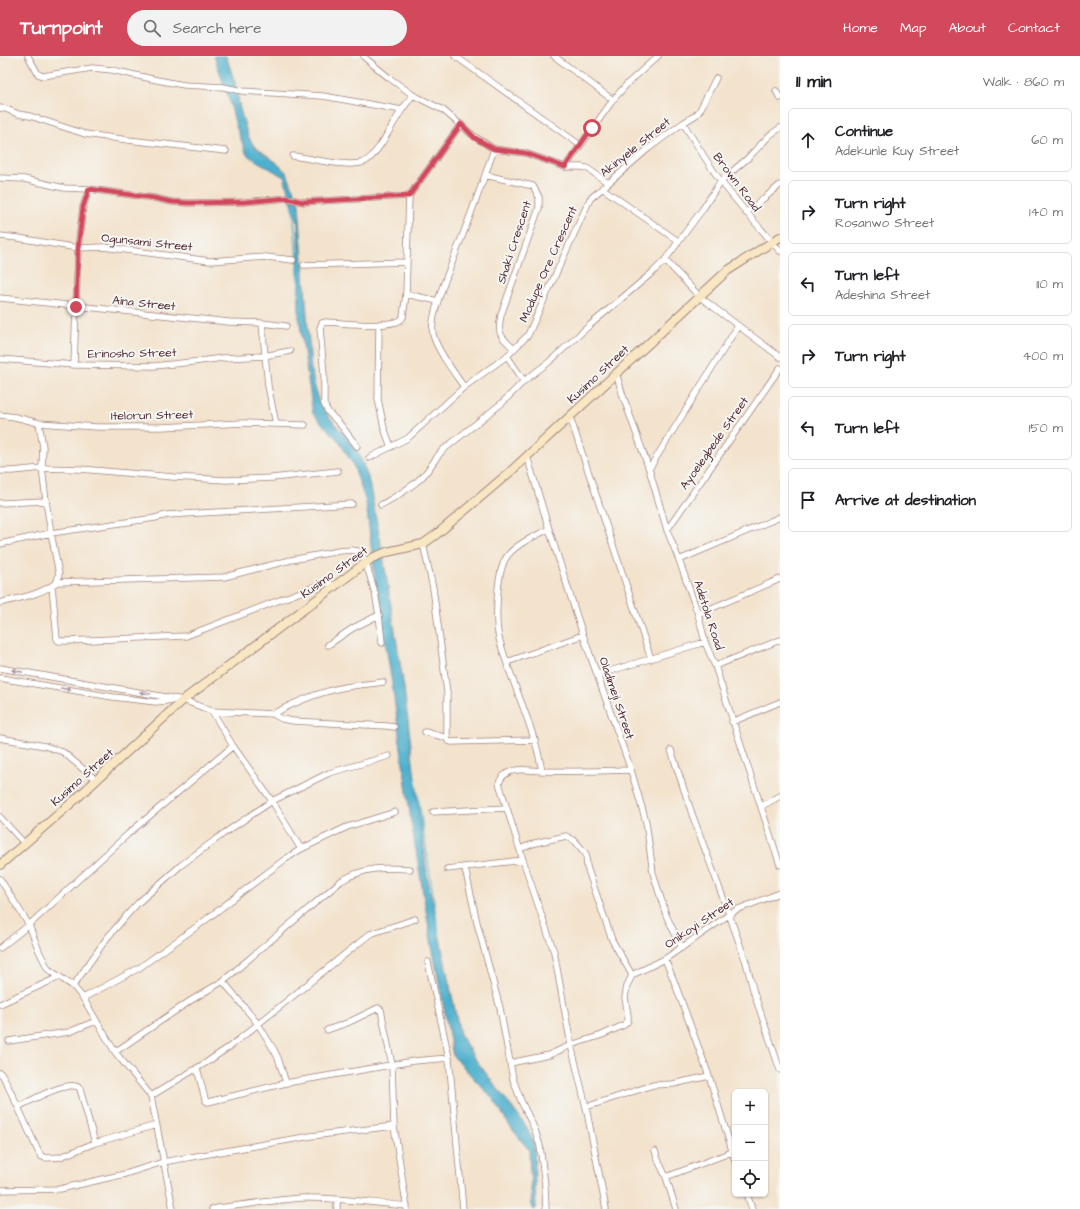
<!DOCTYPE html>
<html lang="en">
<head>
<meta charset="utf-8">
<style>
  body { margin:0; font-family:"Architects Daughter",sans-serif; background:#f2f2f2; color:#202124 }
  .controls { position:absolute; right:12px; bottom:12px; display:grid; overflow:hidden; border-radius:6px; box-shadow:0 1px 3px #0004 }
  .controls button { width:36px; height:36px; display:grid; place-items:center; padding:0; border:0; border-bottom:1px solid #e0e0e0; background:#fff; color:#202124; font:20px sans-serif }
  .stop { position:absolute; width:12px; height:12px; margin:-9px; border:3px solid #d1495b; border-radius:50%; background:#fff }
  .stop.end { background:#d1495b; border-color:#fff; box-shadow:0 1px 4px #0008 }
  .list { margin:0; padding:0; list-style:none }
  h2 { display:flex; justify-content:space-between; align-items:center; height:52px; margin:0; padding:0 16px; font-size:17px }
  h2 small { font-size:13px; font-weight:400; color:#757577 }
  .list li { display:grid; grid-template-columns:26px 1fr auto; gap:12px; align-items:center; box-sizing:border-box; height:64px; margin:0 8px 8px; padding:0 8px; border:1px solid #e0e0e0; border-radius:6px }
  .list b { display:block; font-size:15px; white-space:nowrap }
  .list p { margin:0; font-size:13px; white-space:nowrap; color:#757577 }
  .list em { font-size:13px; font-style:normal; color:#757577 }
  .icon { flex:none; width:22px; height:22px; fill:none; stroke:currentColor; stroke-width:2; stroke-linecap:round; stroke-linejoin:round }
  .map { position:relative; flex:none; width:780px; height:1153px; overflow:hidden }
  header { display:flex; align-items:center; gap:24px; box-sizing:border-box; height:56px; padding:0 20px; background:#d1495b; color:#fff }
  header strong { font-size:19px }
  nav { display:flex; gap:22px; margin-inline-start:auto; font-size:14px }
  .search { width:280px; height:36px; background:#f2f2f2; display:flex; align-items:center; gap:10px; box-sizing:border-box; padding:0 14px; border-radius:22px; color:#757577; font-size:15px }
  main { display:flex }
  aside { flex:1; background:#fff }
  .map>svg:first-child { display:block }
</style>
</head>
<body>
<header>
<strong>Turnpoint</strong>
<div class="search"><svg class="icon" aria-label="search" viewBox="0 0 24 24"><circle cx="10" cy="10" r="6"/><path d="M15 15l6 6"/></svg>Search here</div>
<nav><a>Home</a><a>Map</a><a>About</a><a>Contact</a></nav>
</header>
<main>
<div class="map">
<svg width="780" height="1153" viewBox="0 0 780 1153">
  <rect width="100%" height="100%" fill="#f6f6f2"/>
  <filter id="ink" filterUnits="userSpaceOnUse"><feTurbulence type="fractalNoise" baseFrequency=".025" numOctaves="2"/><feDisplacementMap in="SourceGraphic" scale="8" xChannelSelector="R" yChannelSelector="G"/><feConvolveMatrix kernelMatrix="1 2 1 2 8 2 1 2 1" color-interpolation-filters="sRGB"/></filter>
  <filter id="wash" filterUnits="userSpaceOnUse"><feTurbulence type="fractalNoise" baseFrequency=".012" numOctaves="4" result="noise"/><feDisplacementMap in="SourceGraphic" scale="16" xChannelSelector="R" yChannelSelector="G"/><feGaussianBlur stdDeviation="0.9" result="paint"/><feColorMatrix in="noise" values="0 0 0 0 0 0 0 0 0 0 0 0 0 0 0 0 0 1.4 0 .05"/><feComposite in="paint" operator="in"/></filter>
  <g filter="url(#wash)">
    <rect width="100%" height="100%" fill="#f3e3cd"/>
    <path fill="#4eb0cd" stroke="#4c687c" d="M 214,0 L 226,0 L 235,27 L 240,53 L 248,80 L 254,90 L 276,106 L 287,117 L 299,148 L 311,314 L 318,344 L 329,361 L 343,377 L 358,396 L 368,421 L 382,493 L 404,632 L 427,820 L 460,978 L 473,1000 L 526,1070 L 534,1087 L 536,1153 L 532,1153 L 529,1094 L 509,1069 L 494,1044 L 453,1000 L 432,890 L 411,765 L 392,627 L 375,523 L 366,446 L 353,408 L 338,384 L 313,358 L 299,261 L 298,167 L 284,121 L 247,99 L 236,70 L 229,43 Z"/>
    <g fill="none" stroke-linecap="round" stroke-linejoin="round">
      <path stroke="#4eb0cd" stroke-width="1.5" d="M 293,150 L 299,230
        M 415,720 L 439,879"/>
    </g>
  </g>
  <g filter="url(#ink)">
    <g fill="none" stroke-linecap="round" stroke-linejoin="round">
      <g stroke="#9e817c" stroke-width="7">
        <path id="street" d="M 28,0 L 38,18 L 43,20 L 92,12 L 112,14 L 157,24 L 184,29 L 224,31 L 242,35 L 323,40 L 402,54
          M 455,0 L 580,89
          M 554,0 L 613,44
          M 364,1 L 388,21 L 413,39 L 443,54 L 475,81 L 494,93 L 525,97 L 565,111 L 581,111 L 587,112 L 608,127
          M 776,35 L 780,42
          M 0,52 L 6,53 L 18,58 L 30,60 L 85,78 L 128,84 L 226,95
          M 683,67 C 695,86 707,106 720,124 C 739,149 760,172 780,195
          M 293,100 C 310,102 348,112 364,106 C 377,101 393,66 402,54 C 405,49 409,44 413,39
          M 565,111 L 613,44 L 627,28 L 658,0
          M 485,119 L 533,130 L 539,141 L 539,152 L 501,259 C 497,278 500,280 514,293
          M 0,122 L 24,123 L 64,132 L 89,133 L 154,142 L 172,146 L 189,147 L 245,146 L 287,142 L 303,146 L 409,140
          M 602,132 L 678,185
          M 746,157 L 780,129
          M 0,180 L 18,182 L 78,192 L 104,191 L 210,205 L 266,201 L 293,204
          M 665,204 L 700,241 L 780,301
          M 304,209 L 406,206
          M 406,238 L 438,245
          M 0,242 L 229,266 L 262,267 L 286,270
          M 262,267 L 268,330 L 276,368
          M 379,268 L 378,343 L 384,372 L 391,391
          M 507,300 L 524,325
          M 0,303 L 74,309 L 154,310 L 192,306 L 223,302 L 264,300 L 290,295
          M 74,309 L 78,192 L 83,151 L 89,133
          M 616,317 L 623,340 L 649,413 L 667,474 L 679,504 L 698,558 L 705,586 L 715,610 L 780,809
          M 464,331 C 455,318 436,293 433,278 C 429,258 451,211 458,191 C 471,158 483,126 494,93
          M 0,359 L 15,361 L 39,367 L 97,371 L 162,371 L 243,367 L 305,369
          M 570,361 L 651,603
          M 39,367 L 43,391 L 42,412 L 46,445 L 51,477 L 59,518 L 57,526
          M 357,390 L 339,367 L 328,356 L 324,348 L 324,319 L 320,272 L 322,267 L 326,266 C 346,267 377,271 396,266 C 400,265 402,264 403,261 L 406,238 L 409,140 L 461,68
          M 527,400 L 549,473 L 583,579 L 631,714 L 646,766 L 653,817 L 666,859 L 682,892
          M 369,402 L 408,382 L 464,331 L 507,300 L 528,279 L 590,143 L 649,92 L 683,67 L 696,59 L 700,54 L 716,22
          M 649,413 L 738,270
          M 0,415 L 13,415 L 42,412 L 80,413 L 173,421 L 226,424 L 272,422 L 338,415
          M 0,447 L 46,445
          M 381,449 C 395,441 410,433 422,421 C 430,413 435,402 443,394 L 502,347 L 524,325 L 549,306 L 590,269 L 653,216 L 665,204 L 702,154 L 721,125 L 748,102 L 770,79 L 780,72
          M 667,474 L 780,312
          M 0,488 L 51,477 L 155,462 L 167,459 L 352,448
          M 423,488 L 433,532 L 447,636 L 447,682
          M 679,504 L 780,461
          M 52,530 L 57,583 L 59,585 L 66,585 L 186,580 L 324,527 L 329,527 L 334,530
          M 0,547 C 19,542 41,539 57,526 L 224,521 L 291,504 L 339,495 L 352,494 L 358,495 L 362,498 L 366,507 L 375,537 L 379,559 L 353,572 L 328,589
          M 698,558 L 780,523
          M 379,559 L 382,587
          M 507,606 L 583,579
          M 715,610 L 780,584
          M 0,612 L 183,644 L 212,655 L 273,658 L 282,663 L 293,665 L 387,670 L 394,671
          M 597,619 L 705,586
          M 0,622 L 113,641 L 156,646 L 175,644
          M 212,655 L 233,690 L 272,745 L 301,793
          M 273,658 C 297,645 324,634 352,630 C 362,628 372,628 383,626
          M 732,666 L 780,646
          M 425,676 L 447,682 L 448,685 L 451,686 L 535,684
          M 0,682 L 45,690 L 63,696 L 96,724
          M 671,694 L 692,758 L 729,858 L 746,906 L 754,937 L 780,1014
          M 542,715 C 540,705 538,693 534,683 C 524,649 508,616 499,582 C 495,565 496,513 508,499 C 518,487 535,480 549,473
          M 762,750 L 780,740
          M 433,756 L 506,752
          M 0,761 L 24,787
          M 520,793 L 535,787 L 566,780 L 575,785 L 586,798 L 587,811 L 612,884 L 632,919
          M 465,812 L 477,867 L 500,952 L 513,1023 L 521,1045 L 535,1074 L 540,1090 L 545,1129 L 546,1153
          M 447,813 L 523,804
          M 0,823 L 29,869 L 39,895 L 48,913 L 73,930 L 83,942 L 115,996 L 151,1040 L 173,1153
          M 0,892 L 29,869 L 128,778 L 233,690
          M 665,903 L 674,925 L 709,1020 L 735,1104
          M 428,906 L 449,1002 L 463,1153
          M 632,919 L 665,903 L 736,854 L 780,837
          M 223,925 L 258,968 L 274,994 L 278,1002 L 286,1027
          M 73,930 L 107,882 L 127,859 L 138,847 L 180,810 L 223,778 L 272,745 L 329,717 L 389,700
          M 83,942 L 139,912 L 199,869 L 284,804 L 301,793 L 347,771 L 395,756
          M 0,948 L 59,921
          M 327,974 L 347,967 L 378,952 L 381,954 L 392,1009 L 394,1070 L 407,1153
          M 9,985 L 69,976 L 96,965
          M 115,996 L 190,945 L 223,925 L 341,825 C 365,811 383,811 410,813
          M 510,1007 L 549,999 L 571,989 L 602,979 L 624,969 L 628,965 L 628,959 L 625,942 L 627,930 L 632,919
          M 197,1012 L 205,1043 L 206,1045 L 208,1046 L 286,1027 L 414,1005 L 449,1002
          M 0,1017 L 3,1020 L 18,1051 L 38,1095 L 41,1100 L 45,1102 L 60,1101 L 95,1087 L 156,1069
          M 151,1040 L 207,1006 L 232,989 L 370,878 L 415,863
          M 18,1051 C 30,1045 62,1027 75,1030 C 78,1030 78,1031 80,1033 L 95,1087
          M 586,1051 L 653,1029 L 673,1028 L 709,1020
          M 655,1095 L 658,1104 L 666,1121 L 676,1153
          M 666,1121 L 732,1096
          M 0,1134 L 60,1133 L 125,1118 L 163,1106 L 311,1080 L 394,1070
          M 747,1138 L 752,1153
          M 337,1144 L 337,1153
          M 212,1153 C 243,1149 273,1144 303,1142 C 338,1141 373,1147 407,1150
          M 606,1153 L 586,1051 L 571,989 L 554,896 L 523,804 L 499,727 C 501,721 506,717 512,715 C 522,712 533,715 543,715 C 572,716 601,715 631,714"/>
      </g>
      <g stroke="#9e817c" stroke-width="10">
        <path id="secondary" d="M 0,809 L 77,742 L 183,644 L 372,502 L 387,496 L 423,488 L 437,478 L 510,416 L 727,215 L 780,181"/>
      </g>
      <use href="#street" stroke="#fff" stroke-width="5.5"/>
      <use href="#secondary" stroke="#f9e7c3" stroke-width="8"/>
    </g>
    <defs><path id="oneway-solid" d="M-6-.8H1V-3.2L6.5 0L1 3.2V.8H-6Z"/></defs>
    <g fill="#ae9aa0">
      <use href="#oneway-solid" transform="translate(17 615) rotate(-169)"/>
      <use href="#oneway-solid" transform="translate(66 633) rotate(9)"/>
      <use href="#oneway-solid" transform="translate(145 637) rotate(-171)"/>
    </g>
  </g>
  <g fill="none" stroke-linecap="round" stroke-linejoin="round" filter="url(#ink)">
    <path stroke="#d1495b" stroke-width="5" d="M 76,251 L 78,192 L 83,151 L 89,133 L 154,142 L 172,146 L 189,147 L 245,146 L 287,142 L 303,146 L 409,140 L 461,68 L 475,82 L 494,93 L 525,97 L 565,111 L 592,72"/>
  </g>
  <g text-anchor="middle" stroke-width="4" stroke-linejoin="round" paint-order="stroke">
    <g font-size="12" fill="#4a1f2b" stroke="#f6f6f2">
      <text transform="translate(635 91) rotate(-39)" y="4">Akinyele Street</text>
      <text transform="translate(737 126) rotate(53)" y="4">Brown Road</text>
      <text transform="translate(147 186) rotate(6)" y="4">Ogunsami Street</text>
      <text transform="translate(514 186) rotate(-72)" y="4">Shaki Crescent</text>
      <text transform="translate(548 208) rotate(-66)" y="4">Modupe Ore Crescent</text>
      <text transform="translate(144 247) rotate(6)" y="4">Aina Street</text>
      <text transform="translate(132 297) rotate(-1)" y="4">Erinosho Street</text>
      <text transform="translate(598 318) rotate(-43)" y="4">Kusimo Street</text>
      <text transform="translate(152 359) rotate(-1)" y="4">Itelorun Street</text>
      <text transform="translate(714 387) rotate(-55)" y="4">Ayoelegbede Street</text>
      <text transform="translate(334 516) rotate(-36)" y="4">Kusimo Street</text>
      <text transform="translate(709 559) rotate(72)" y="4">Adetola Road</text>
      <text transform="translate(617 642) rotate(71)" y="4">Oladimeji Street</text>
      <text transform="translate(82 721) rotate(-42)" y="4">Kusimo Street</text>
      <text transform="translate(699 867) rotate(-34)" y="4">Onikoyi Street</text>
    </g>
  </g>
</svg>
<div class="controls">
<button>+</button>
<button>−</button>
<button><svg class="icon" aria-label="locate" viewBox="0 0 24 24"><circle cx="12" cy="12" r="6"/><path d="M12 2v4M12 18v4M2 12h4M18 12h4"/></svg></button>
</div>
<div class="stop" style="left:592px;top:72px"></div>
<div class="stop end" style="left:76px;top:251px"></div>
</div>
<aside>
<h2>11 min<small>Walk · 860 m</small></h2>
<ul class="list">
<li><svg class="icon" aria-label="ahead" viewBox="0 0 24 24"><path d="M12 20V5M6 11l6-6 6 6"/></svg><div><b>Continue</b><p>Adekunle Kuy Street</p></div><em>60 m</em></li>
<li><svg class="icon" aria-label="right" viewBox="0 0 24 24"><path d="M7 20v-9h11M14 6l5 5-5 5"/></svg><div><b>Turn right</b><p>Rosanwo Street</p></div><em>140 m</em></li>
<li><svg class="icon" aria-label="left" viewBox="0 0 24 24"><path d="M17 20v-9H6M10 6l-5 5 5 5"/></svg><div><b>Turn left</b><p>Adeshina Street</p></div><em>110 m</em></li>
<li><svg class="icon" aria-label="right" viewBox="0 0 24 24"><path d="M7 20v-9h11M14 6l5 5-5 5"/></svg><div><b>Turn right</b></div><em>400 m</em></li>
<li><svg class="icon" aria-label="left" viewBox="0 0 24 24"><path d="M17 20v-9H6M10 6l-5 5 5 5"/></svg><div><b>Turn left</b></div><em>150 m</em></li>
<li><svg class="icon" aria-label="arrive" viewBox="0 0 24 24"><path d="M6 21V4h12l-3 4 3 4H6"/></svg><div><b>Arrive at destination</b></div></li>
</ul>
</aside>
</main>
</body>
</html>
